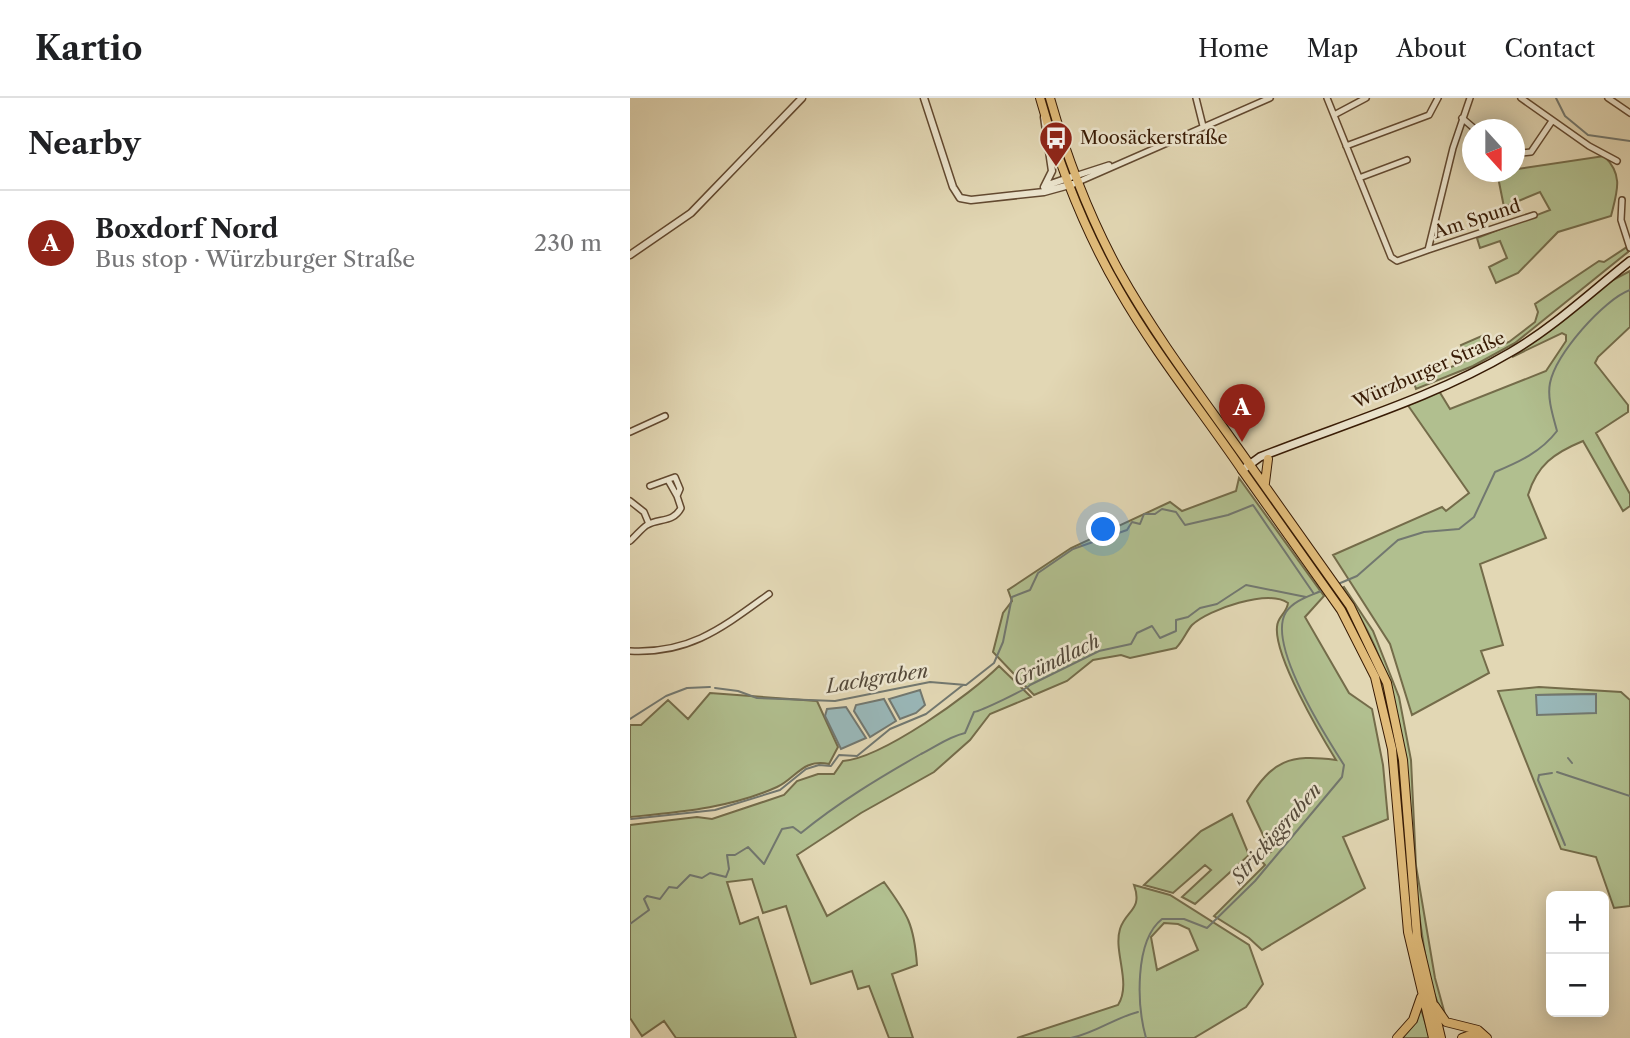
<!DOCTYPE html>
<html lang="en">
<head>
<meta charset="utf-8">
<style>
  body { margin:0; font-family:"Libre Caslon Text",serif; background:#f2f2f2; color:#202124 }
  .controls { position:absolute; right:21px; bottom:21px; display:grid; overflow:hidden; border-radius:10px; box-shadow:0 4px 18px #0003 }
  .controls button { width:63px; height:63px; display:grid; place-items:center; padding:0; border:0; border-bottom:2px solid #e0e0e0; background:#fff; color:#202124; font:35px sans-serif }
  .compass { position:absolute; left:832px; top:21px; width:63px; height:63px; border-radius:50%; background:#fff; box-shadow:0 4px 18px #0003; rotate:159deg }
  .you { position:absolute; left:474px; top:432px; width:24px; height:24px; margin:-18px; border:5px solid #fff; border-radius:50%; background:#1a73e8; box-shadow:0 0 0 10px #1a73e833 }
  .badge { display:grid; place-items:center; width:46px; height:46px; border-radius:50%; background:#8f2418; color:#fff; font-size:23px; font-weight:700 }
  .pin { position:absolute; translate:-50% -58px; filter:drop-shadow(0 2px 4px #0008) }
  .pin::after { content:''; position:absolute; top:37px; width:24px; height:21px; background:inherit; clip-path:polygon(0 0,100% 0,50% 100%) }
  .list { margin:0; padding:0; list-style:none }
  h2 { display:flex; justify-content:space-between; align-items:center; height:91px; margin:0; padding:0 28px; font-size:30px }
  h2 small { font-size:23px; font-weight:400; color:#757577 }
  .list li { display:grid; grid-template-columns:46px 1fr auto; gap:21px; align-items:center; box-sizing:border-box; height:105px; padding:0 28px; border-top:2px solid #e0e0e0 }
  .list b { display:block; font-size:26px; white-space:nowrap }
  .list p { margin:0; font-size:23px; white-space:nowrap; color:#757577 }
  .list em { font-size:23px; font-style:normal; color:#757577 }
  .map { position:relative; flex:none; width:1000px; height:940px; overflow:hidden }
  header { display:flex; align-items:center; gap:42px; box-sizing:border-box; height:98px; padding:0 35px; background:#fff; border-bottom:2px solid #e0e0e0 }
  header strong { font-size:33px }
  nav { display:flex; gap:38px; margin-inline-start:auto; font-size:24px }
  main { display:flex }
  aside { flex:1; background:#fff }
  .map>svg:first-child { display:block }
</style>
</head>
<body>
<header>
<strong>Kartio</strong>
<nav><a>Home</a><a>Map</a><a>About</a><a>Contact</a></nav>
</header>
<main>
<aside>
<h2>Nearby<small></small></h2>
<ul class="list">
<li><span class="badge">A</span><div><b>Boxdorf Nord</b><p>Bus stop · Würzburger Straße</p></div><em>230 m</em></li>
</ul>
</aside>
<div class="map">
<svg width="1000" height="940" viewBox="0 0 1000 940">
  <rect width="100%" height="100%" fill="#e2d7b4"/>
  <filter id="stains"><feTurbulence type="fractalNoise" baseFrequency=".00286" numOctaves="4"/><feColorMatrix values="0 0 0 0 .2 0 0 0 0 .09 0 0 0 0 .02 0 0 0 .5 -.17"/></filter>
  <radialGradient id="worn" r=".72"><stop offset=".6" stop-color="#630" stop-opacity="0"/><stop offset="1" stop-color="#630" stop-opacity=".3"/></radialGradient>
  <path fill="#b1bf8f" stroke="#746c4a" stroke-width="2" fill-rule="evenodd" d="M 974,58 C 994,77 987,94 981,118 L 928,134 L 888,175 L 866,185 L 859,169 L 877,160 L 870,143 L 850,150 L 847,140 L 920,112 L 910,94 L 874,109 L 867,74 Z
    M 445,89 L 473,150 L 610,360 L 522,239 L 479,168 Z
    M 997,149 L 998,154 L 885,245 L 843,268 L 786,291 L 784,285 L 879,244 L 905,224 L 908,214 L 905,206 L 969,163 L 974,164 Z
    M 1000,173 L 1000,229 L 968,259 L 965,265 L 998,307 L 998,314 L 966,335 L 1000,396 L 1000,408 L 993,413 L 953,343 C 924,355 907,367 898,397 L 916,440 L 850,466 L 873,547 L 851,553 L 859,575 L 782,617 L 760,546 L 703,457 L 812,409 L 816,413 L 839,395 L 777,306 L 809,293 L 820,311 L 916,273 L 936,243 L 936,237 L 932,235 L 882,259 L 981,183 Z
    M 854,237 L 860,249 L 836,260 L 831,247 Z
    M 619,372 C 672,444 739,518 761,608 C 775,666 774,728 778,788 C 781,820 788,851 793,883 L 779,827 L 763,636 L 748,581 L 718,517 Z
    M 609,380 L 694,498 L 675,519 L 719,595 L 742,611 L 753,667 L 758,721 L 713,739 L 735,790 L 632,852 L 619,840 L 584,818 L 635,767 L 629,760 L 641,754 L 617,703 C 643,662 659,656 706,662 C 690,636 644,558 647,529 C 647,519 657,515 658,505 C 638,491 579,511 562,527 C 556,534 553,543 546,550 L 500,560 L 491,557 L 463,562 L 437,583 L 404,597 L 363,554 L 373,515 L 382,503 L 378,492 L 441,450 L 540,404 L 552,413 L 606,393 Z
    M 714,489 L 743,533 L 769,599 L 781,662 L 786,768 L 805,880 L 816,920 C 798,894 795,854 790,823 C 772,696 790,604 712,490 Z
    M 369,568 L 401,599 L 360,616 L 340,642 L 304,674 L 231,715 L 167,757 L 197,818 L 254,784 C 278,817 284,826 287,867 L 262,876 L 283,940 L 259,940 L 239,888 L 228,891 L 222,873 L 181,886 L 156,808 L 133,815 L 122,781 L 97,784 L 110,826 L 128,819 L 166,940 L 46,940 L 34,923 L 12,938 L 0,920 L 0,727 L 67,719 L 82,721 L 154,697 L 167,683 L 188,676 L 204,676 L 213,663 C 252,660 340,597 369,568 Z
    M 909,589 L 991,594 L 1000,602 L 1000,808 L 984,810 L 966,759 L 931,751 L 868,593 ZM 965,596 L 966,615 L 906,597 Z
    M 80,595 L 187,603 L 208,649 L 199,666 C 173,660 165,681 147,689 C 101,710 50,714 0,719 L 0,627 L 11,627 L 38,602 L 58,621 Z
    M 602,716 L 619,757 L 565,806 L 552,799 L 581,772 L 575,767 L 543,795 L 514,787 L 571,733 Z
    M 504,787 L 540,797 L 619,847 L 633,886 L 616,909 L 564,940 L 387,940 L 488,907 C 502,885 483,854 490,831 C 496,812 513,812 504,787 ZM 534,825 L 548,826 L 559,831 L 568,852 L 527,872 L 521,839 Z
    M 791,911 L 800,940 L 770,940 Z"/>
  <path fill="#99b7b8" stroke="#727870" stroke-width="2" d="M 290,592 L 295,607 L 286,615 L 270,621 L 259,601 Z
    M 966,596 L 966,615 L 907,617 L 906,597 Z
    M 254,601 L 266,623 L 240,639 L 224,613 L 226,607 Z
    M 216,609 L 236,640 L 211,651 L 195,618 L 197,611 Z"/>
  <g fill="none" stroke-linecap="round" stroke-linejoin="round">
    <path stroke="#727870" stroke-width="2" d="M 926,0 L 935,18 L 958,37 L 1000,43
      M 708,486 L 727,478 L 768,442 L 794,434 L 829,431 L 844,419 L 865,374 C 889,364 911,354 927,333 C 923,318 917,300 920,285 C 926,256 973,202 1000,192
      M 85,590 L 108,593 L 127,600 L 205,603 L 300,584 L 336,587 L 364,565 L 373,544 L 382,499 L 400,492 L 408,475 L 443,451 L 497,432 L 502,424 L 510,426 L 514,416 L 525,416 L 532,411 L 546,414 L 555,427 L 598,417 L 623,407 L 684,496
      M 0,621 L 36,598 L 57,590 L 80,589
      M 938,660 L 942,665
      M 927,674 L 1000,698
      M 922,675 L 909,677 L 908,682 L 935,747
      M 1,721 L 85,712 L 150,692 L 176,671 L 189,667 L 201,668 L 209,657 L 227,658 L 260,631 L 296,616 L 333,587
      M 0,826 L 19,812 L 14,801 L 17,798 L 30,801 L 39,789 L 47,790 L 60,777 L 72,780 L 80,775 L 96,779 L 99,771 L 97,757 L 105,757 L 118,749 L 134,766 L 152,731 L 163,729 L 171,735 C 209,704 249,680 291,656 C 307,648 318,639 335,635 L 344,614 C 351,613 397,591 400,587 L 469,553 L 501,546 L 507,535 L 522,528 L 530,540 L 546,533 L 546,522 L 558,519 L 570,510 L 587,506 L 616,487 L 676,499
      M 441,940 C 466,935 484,920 508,914
      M 516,940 C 507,908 504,843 532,821 L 554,821 L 577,830 L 625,783 L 712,679 L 714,667 C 696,639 636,546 656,514 C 664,502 680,498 693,492"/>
    <g stroke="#624930" stroke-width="8">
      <path id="minor" d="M 566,0 L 573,28
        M 697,0 L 761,159 L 767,163 L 798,152 L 823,50 L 840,0
        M 891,0 L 959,48 L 987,63
        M 978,0 L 1000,15
        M 704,17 L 736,0
        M 832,20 L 846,32
        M 716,48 L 799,17 L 808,0
        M 884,56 L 901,54 L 922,23
        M 445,78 L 479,67
        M 729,80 L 777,62
        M 448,84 L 640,0
        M 992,102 L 991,122 L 1000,150
        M 798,152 L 904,117
        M 0,334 L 35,318
        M 38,382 L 47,398
        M 0,403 L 14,414 L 19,426
        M 0,443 C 6,438 11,431 17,427 C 29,420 43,425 51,410 L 47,398 L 50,391 L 45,379 L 20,388
        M 0,553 C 60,556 92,530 139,496"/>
    </g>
    <g stroke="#624930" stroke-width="9">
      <path id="tertiary" d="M 294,0 L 323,89 L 330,100 L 341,102 L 414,94 L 443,86
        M 414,19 L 422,73 L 414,89
        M 415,88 L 441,79
        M 0,157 L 61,115 L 172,0"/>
    </g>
    <g stroke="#371a04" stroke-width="10">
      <path id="secondary" d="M 615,370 L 630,359 C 713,326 803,300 881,254 C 924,229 961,194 1000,163"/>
    </g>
    <g stroke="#371a04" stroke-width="10">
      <path id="primary" d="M 410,0 C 429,67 454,132 489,192 C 525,255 571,312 612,372
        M 420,0 C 437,60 459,118 489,173 C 527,241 575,303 620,367"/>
    </g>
    <g stroke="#371a04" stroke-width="10">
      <path id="trunk" d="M 620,367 L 720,508 L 757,585 L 773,662 L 787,839 L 811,940
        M 612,372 L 711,512 L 745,579 L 762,651 L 778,834 L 803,940
        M 635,385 L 638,361
        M 805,908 L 816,924 L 848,932 L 857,940
        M 767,940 L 783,922 L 791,899
        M 832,940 L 840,937 L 853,940"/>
    </g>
    <use href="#minor" stroke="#ece5ce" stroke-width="5"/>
    <use href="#tertiary" stroke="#ece5ce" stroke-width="6"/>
    <use href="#secondary" stroke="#ece5ce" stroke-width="7"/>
    <use href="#primary" stroke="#e1bc7a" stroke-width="8"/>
    <use href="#trunk" stroke="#e1bc7a" stroke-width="8"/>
  </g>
  <defs>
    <g id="bus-pin" transform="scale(1.75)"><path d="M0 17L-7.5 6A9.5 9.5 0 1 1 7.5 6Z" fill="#8f2418" stroke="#ece5ce"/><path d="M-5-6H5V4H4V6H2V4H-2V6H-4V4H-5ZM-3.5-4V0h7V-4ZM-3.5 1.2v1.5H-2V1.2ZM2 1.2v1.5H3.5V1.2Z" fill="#fff"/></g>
  </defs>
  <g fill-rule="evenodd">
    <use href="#bus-pin" x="426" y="40"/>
  </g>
  <g text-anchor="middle" stroke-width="5" stroke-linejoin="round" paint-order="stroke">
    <g font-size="18" fill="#371a04" stroke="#ece5ce" text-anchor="start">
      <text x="450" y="46">Moosäckerstraße</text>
    </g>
    <g font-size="18" fill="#371a04" stroke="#ece5ce">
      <text transform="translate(847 121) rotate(-18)" y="6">Am Spund</text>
      <text transform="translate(799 272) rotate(-24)" y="6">Würzburger Straße</text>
    </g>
    <g font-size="19" font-style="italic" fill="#54493a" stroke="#ece5ce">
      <text transform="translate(426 562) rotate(-26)" y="7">Gründlach</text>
      <text transform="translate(247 580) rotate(-9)" y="7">Lachgraben</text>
      <text transform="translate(646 735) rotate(-49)" y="7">Strickiggraben</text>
    </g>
  </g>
  <rect width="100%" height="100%" filter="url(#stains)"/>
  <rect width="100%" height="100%" fill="url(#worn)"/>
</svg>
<div class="controls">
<button>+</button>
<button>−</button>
</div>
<svg class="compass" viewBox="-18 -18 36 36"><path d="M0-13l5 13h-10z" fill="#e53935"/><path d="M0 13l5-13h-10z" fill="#757577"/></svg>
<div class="you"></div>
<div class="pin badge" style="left:612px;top:344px">A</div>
</div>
</main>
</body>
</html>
